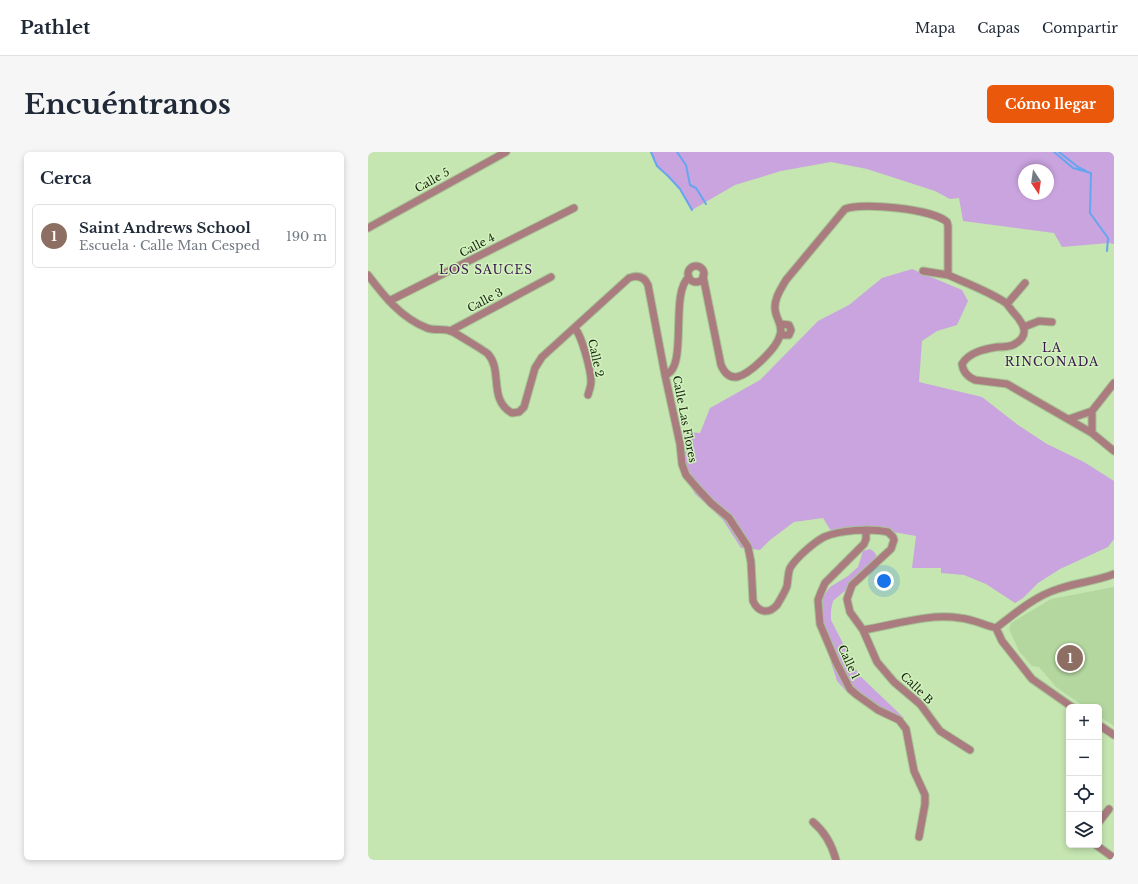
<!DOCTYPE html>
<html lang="es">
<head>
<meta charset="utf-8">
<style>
  body { margin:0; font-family:"Libre Baskerville",serif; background:#f6f6f7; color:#1f2937 }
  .controls { position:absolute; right:12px; bottom:12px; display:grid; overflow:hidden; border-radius:6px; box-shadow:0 2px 6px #0003 }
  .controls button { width:36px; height:36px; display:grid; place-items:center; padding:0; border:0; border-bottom:1px solid #e0e1e3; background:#fff; color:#1f2937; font:20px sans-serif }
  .compass { position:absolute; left:650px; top:12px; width:36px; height:36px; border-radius:50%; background:#fff; box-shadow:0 2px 6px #0003; rotate:167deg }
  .you { position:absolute; left:516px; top:429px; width:14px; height:14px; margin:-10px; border:3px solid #fff; border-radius:50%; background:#1a73e8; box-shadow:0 0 0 6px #1a73e833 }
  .badge { display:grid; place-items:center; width:26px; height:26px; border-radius:50%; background:#ea580c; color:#fff; font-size:13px; font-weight:700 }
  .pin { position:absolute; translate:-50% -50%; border:2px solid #fff; box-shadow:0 1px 4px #0006 }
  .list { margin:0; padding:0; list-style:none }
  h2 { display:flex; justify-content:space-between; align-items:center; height:52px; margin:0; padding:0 16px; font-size:17px }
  h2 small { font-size:13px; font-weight:400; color:#747a83 }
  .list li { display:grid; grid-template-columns:26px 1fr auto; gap:12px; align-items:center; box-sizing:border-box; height:64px; margin:0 8px 8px; padding:0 8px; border:1px solid #e0e1e3; border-radius:6px }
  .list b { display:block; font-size:15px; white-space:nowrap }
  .list p { margin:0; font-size:13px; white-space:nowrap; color:#747a83 }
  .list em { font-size:13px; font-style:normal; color:#747a83 }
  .icon { flex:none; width:22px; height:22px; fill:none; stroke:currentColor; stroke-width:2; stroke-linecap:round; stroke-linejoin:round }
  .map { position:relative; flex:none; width:746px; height:708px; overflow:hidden; border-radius:6px }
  header { display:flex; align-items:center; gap:24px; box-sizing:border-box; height:56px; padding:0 20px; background:#fff; border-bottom:1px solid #e0e1e3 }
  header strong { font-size:19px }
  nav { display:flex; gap:22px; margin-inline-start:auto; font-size:14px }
  .intro { display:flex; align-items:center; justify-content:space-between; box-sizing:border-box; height:96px; padding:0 24px }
  h1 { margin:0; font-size:28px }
  .button { padding:10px 18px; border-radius:6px; background:#ea580c; color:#fff; font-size:14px; font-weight:700 }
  main { display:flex; gap:24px; padding:0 24px }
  aside { flex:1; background:#fff; border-radius:6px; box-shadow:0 2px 6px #0003 }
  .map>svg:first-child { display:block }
</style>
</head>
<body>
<header>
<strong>Pathlet</strong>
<nav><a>Mapa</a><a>Capas</a><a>Compartir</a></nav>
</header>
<div class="intro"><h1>Encuéntranos</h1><a class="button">Cómo llegar</a></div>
<main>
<aside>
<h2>Cerca<small></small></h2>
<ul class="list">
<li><span class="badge" style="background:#8d6e63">1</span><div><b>Saint Andrews School</b><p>Escuela · Calle Man Cesped</p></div><em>190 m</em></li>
</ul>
</aside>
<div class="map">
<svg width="746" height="708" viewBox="0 0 746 708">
  <rect width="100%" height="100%" fill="#c5e5b1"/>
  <path fill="#b4d79f" d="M 746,435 L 746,574 L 731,564 L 731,555 L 717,555 L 688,535 L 671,515 L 664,514 L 651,499 L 641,477 L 643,471 L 683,447 Z"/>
  <path fill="#caa4df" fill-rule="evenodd" d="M 283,0 L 746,0 L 746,92 L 741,91 L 694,95 L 686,81 L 595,69 L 591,46 L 582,47 L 567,39 L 499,17 L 463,10 L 413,19 L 367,33 L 324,58 L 312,37 L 300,24 L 289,14 ZM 656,18 L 680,18 L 680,42 L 656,42 Z
    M 544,117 L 594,138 L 600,149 L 589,173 L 569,179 L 554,189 L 551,230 L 614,245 L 650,273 L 679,292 L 716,310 L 746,329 L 746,387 L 740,395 L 692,417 L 670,431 L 655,446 L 647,451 L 618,432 L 596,423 L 573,421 L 573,416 L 544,416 L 548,384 L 502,376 L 463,379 L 455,366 L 426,370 L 402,388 L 392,398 L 373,396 L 355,368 L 327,342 L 313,317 L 308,279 L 332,281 L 342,256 L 392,228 L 450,169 L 481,153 L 514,126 Z
    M 502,397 C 509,401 510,405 507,413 L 465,449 L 463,458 L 463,468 L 491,523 L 536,566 L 531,571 L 509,561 L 478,539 L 469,529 L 450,470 L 449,457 L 454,446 L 462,435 L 480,424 L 490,415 L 495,399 Z"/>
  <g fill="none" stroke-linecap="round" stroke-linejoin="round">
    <path stroke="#66a5ef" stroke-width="2" d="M 283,0 L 289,14 L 300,24 L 312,37 L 324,58
      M 309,0 L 318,13 L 322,33 L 328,36 L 338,52
      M 686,0 L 705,16 L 723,21 L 722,61 L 740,86 L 739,99
      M 691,0 L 710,15 L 718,19"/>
    <g stroke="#a6c294" stroke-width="9">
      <path id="minor" d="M 0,76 L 138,0
        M320 122a8 8 0 1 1 16 0a8 8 0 1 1-16 0Z
        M 555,119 L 580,123
        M 0,123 C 16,144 33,166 59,176 C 66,179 75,176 83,179 C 87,181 117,199 120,202 C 135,218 120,248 144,261 L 151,260 L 156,255 L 167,216 L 174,205 L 261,126 C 269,123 276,124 280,133 L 297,223 L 312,292 L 314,312 L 318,323 L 330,337 L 343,351 L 361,366 L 380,395 L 383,410 L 385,449 C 390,460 400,463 409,453 C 412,448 417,440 419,434 C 420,428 420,421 422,416 C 428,406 445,391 456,385 C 472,378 503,376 520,380 L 525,385 L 526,388 L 523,397 L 484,433 L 479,447 L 482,460 L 495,478 L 509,510 L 526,530 L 552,552 L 572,579 L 602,598
        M 335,124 L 353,213 C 356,220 361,226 369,225 C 382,222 409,196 412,183 C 415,175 410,169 408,162 C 404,150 412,138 418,128 L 477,57 C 494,50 565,57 579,70 L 580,74 L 580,123 C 598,131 622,140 638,151 C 641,154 643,158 646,161 C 656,172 663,184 645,193 C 640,195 634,195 629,195 C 617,197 601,200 594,212 C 595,220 600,225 607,228 L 639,232 L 724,281 L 746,299
        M 21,149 L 206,56
        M 639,152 L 657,131
        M 656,175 L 671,169 L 684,170
        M 207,176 C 214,185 223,218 223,230 C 223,234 221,239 220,243
        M 82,179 L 183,125
        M 412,183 L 421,183 L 423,178 L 421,173 L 413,172
        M 297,223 C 321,217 301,141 321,125
        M 724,259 L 724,281
        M 701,267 L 724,259 L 746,231
        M 498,378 L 498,387 L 496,392 L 457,431 L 453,440 L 450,448 L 452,472 L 468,510 L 482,537 L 489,543 L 510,558 L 531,568 L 538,577 L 546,619 L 557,643 L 557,652 L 551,685
        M 628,476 L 634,489 L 664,527 L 704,555
        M 495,478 C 526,473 561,461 592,466 C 604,467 616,473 628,476 C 646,462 667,444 690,437 C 708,431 728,429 746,422
        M 731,573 L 746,583
        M 445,670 C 457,680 464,693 468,708
        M 731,670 L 741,657
        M 728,693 L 746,706"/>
    </g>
    <use href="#minor" stroke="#aa7c80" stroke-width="7"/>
  </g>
  <g text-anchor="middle" stroke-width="3" stroke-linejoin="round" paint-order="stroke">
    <g font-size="11" fill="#17230f" stroke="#d2f2be">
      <text transform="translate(64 28) rotate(-29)" y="4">Calle 5</text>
      <text transform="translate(109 93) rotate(-27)" y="4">Calle 4</text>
      <text transform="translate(117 148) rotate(-28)" y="4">Calle 3</text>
      <text transform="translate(228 206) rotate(78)" y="4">Calle 2</text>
      <text transform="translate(317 267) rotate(79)" y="4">Calle Las Flores</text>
      <text transform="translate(481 510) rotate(65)" y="4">Calle 1</text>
      <text transform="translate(549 536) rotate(44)" y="4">Calle B</text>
    </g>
    <g font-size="12" letter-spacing="1" fill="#401b51" stroke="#d2f2be">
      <text x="118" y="122">LOS SAUCES</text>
      <text x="684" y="200">LA<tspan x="684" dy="14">RINCONADA</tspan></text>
    </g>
  </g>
</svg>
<div class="controls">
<button>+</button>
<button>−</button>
<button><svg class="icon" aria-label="locate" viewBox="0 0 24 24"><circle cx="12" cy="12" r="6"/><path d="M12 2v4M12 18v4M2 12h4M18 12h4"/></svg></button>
<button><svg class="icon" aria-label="layers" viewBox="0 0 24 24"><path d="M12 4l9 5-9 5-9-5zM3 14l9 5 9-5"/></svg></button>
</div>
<svg class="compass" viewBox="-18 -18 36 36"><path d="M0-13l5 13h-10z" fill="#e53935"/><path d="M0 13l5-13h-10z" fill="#747a83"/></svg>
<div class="you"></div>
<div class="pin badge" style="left:702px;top:506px;background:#8d6e63">1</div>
</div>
</main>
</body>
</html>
